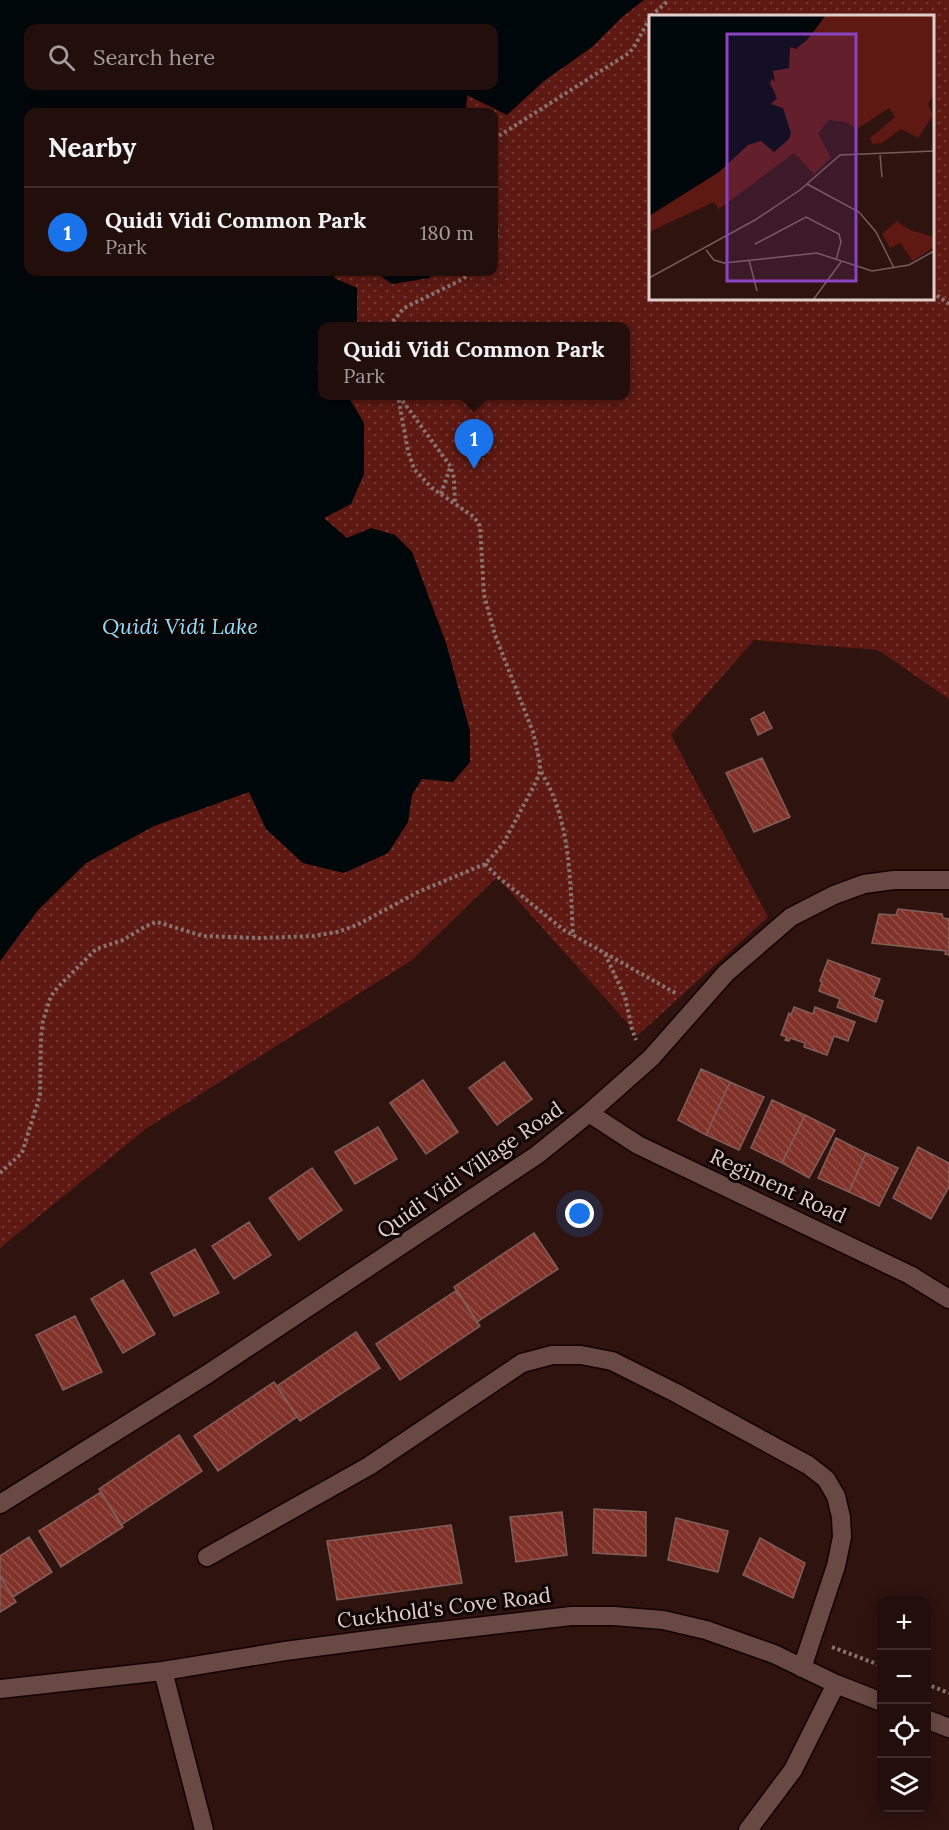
<!DOCTYPE html>
<html lang="en">
<head>
<meta charset="utf-8">
<style>
  body { margin:0; font-family:Lora,serif; background:#2e1c19; color:#f1f3f6 }
  .controls { position:absolute; right:18px; bottom:18px; display:grid; overflow:hidden; border-radius:12px; box-shadow:0 3px 15px #0003 }
  .controls button { width:54px; height:54px; display:grid; place-items:center; padding:0; border:0; border-bottom:2px solid #3f2e2c; background:#220e0b; color:#f1f3f6; font:30px sans-serif }
  .you { position:absolute; left:580px; top:1214px; width:21px; height:21px; margin:-15px; border:4px solid #fff; border-radius:50%; background:#1a73e8; box-shadow:0 0 0 9px #1a73e833 }
  .badge { display:grid; place-items:center; width:39px; height:39px; border-radius:50%; background:#1a73e8; color:#fff; font-size:20px; font-weight:700 }
  .pin { position:absolute; translate:-50% -50px; filter:drop-shadow(0 2px 3px #0008) }
  .pin::after { content:''; position:absolute; top:32px; width:21px; height:18px; background:inherit; clip-path:polygon(0 0,100% 0,50% 100%) }
  .popup { position:absolute; left:318px; top:322px; width:312px; height:78px; box-sizing:border-box; display:grid; place-content:center; border-radius:12px; background:#220e0b; filter:drop-shadow(0 2px 4px #0005); font-size:20px; white-space:nowrap; color:#a29c9d }
  .popup b { font-size:22px; color:#f1f3f6 }
  .popup::after { content:''; position:absolute; left:50%; top:100%; margin-left:-12px; border:12px solid transparent; border-top-color:#220e0b }
  .list { margin:0; padding:0; list-style:none }
  h2 { display:flex; justify-content:space-between; align-items:center; height:78px; margin:0; padding:0 24px; font-size:26px }
  h2 small { font-size:20px; font-weight:400; color:#a29c9d }
  .list li { display:grid; grid-template-columns:39px 1fr auto; gap:18px; align-items:center; box-sizing:border-box; height:90px; padding:0 24px; border-top:2px solid #3f2e2c }
  .list b { display:block; font-size:22px; white-space:nowrap }
  .list p { margin:0; font-size:20px; white-space:nowrap; color:#a29c9d }
  .list em { font-size:20px; font-style:normal; color:#a29c9d }
  .icon { flex:none; width:33px; height:33px; fill:none; stroke:currentColor; stroke-width:2; stroke-linecap:round; stroke-linejoin:round }
  .map { position:relative; flex:none; width:949px; height:1830px; overflow:hidden }
  .search { position:absolute; background:#220e0b; box-shadow:0 3px 15px #0003; left:24px; top:24px; width:474px; height:66px; display:flex; align-items:center; gap:15px; box-sizing:border-box; padding:0 21px; border-radius:12px; color:#a29c9d; font-size:22px }
  .panel { position:absolute; background:#220e0b; box-shadow:0 3px 15px #0003; left:24px; top:108px; width:474px; height:168px; border-radius:12px }
  .map>svg:first-child { display:block }
</style>
</head>
<body>
<div class="map">
<svg width="949" height="1830" viewBox="0 0 949 1830">
  <defs>
    <pattern id="grass-dots" width="8" height="8" patternUnits="userSpaceOnUse" patternTransform="scale(1.5)"><rect width="8" height="8" fill="#5d1912"/><path d="M2 2h.1M6 6h.1" fill="none" stroke="#743933" stroke-width="1.8" stroke-linecap="round"/></pattern>
    <pattern id="building-back-hatch" width="6" height="6" patternUnits="userSpaceOnUse" patternTransform="scale(1.5)"><rect width="6" height="6" fill="#803128"/><path d="M-1 5l2 2M0 0l6 6M5-1l2 2" fill="none" stroke="#924e46"/></pattern>
  </defs>
  <rect width="100%" height="100%" fill="#2e130f"/>
  <path fill="url(#grass-dots)" fill-rule="evenodd" d="M 0,0 L 949,0 L 949,699 L 878,650 L 754,640 L 671,735 L 768,917 L 638,1035 L 497,877 L 412,960 L 147,1128 L 0,1248 ZM 650,16 L 932,16 L 932,298 L 650,298 ZM 28,28 L 494,28 L 494,86 L 28,86 ZM 28,112 L 494,112 L 494,272 L 28,272 ZM 322,326 L 626,326 L 626,396 L 322,396 Z"/>
  <path fill="#00070b" fill-rule="evenodd" d="M 0,0 L 644,0 L 622,17 L 592,47 L 544,81 L 507,115 L 467,95 L 466,112 L 28,112 L 28,272 L 337,272 L 334,278 L 357,288 L 357,326 L 322,326 L 322,350 L 317,369 L 322,372 L 322,396 L 348,396 L 364,423 L 364,474 L 351,504 L 324,518 L 347,538 L 371,528 L 395,535 L 412,552 L 446,643 L 470,731 L 470,762 L 453,782 L 422,779 L 412,795 L 408,822 L 388,853 L 344,873 L 303,863 L 266,829 L 249,792 L 154,826 L 86,863 L 38,910 L 0,961 ZM 28,28 L 494,28 L 494,86 L 28,86 Z
    M 375,272 L 437,272 L 429,278 L 392,284 Z"/>
  <path fill="url(#building-back-hatch)" stroke="#815f59" stroke-width="1.5" d="M 764,712 L 772,728 L 758,735 L 751,719 Z
    M 762,758 L 790,817 L 754,832 L 726,773 Z
    M 898,909 L 942,914 L 943,918 L 949,919 L 949,955 L 945,954 L 946,951 L 872,943 L 879,914 L 896,915 Z
    M 828,960 L 880,979 L 873,997 L 883,1001 L 876,1022 L 837,1007 L 840,999 L 819,991 L 822,982 L 820,981 Z
    M 794,1007 L 813,1014 L 815,1007 L 855,1022 L 848,1041 L 834,1036 L 827,1055 L 804,1047 L 805,1043 L 790,1038 L 789,1041 L 785,1040 L 787,1037 L 781,1035 L 789,1013 L 791,1015 Z
    M 504,1062 L 532,1099 L 497,1125 L 469,1088 Z
    M 701,1069 L 730,1082 L 706,1135 L 678,1120 Z
    M 423,1080 L 458,1132 L 426,1154 L 390,1103 Z
    M 730,1082 L 764,1097 L 739,1150 L 706,1135 Z
    M 772,1100 L 805,1115 L 782,1163 L 751,1148 Z
    M 805,1115 L 835,1130 L 809,1178 L 782,1163 Z
    M 378,1127 L 397,1159 L 355,1184 L 335,1152 Z
    M 836,1138 L 866,1153 L 849,1192 L 818,1178 Z
    M 918,1147 L 949,1163 L 949,1187 L 931,1219 L 893,1198 Z
    M 866,1153 L 898,1168 L 879,1206 L 849,1192 Z
    M 312,1168 L 342,1210 L 299,1240 L 269,1198 Z
    M 249,1222 L 271,1255 L 234,1279 L 212,1246 Z
    M 534,1233 L 558,1269 L 477,1322 L 454,1287 Z
    M 195,1249 L 219,1293 L 174,1316 L 151,1273 Z
    M 123,1280 L 155,1334 L 123,1353 L 91,1299 Z
    M 457,1290 L 480,1326 L 400,1380 L 376,1344 Z
    M 75,1316 L 102,1372 L 63,1390 L 36,1335 Z
    M 356,1332 L 380,1368 L 300,1421 L 277,1386 Z
    M 274,1382 L 297,1417 L 218,1471 L 194,1436 Z
    M 179,1435 L 202,1471 L 121,1525 L 99,1489 Z
    M 101,1492 L 123,1527 L 61,1567 L 39,1531 Z
    M 594,1509 L 646,1512 L 646,1556 L 593,1553 Z
    M 562,1512 L 567,1555 L 516,1562 L 510,1517 Z
    M 676,1518 L 728,1531 L 718,1572 L 668,1560 Z
    M 451,1525 L 462,1583 L 337,1600 L 327,1541 Z
    M 29,1537 L 52,1572 L 13,1597 L 0,1576 L 0,1556 Z
    M 760,1538 L 805,1563 L 793,1598 L 743,1575 Z
    M 0,1576 L 16,1602 L 0,1612 Z"/>
  <g fill="none" stroke-linecap="round" stroke-linejoin="round">
    <g stroke="#150101" stroke-width="21">
      <path id="minor" d="M 589,1113 L 638,1145 L 910,1275 L 949,1299
        M 0,1504 L 206,1375 L 537,1155 L 589,1113 L 651,1058 L 726,973 L 791,917 L 834,895 L 864,884 L 894,880 L 949,880
        M 207,1557 L 369,1466 L 522,1363 L 552,1355 L 581,1355 L 612,1361 L 676,1393 L 808,1465 L 826,1479 L 836,1496 L 841,1517 L 842,1537 L 836,1566 L 802,1668
        M 163,1671 L 204,1830
        M 0,1689 L 163,1671 L 285,1651 L 415,1634 L 571,1616 L 614,1616 L 663,1620 L 706,1630 L 774,1654 L 836,1684 L 882,1702
        M 926,1719 L 949,1728
        M 748,1830 L 793,1770 L 836,1684"/>
    </g>
    <path stroke="#89726f" stroke-width="4" stroke-dasharray="3 3" stroke-linecap="butt" d="M 651,16 L 669,0
      M 494,139 L 629,53 L 634,47 L 650,18
      M 494,199 L 497,235 L 494,244
      M 932,292 L 949,304
      M 389,326 L 404,308 L 463,279 L 472,272
      M 399,396 L 451,467 L 454,478 L 455,504
      M 441,494 L 450,468
      M 541,772 C 571,820 570,881 573,936
      M 485,864 L 498,877 L 564,930 L 677,994
      M 605,954 L 625,997 L 632,1029 L 636,1040
      M 0,1173 L 22,1153 L 40,1095 L 41,1037 L 43,1021 L 51,996 L 58,987 L 96,949 L 123,940 L 146,926 L 157,922 L 203,936 L 259,938 L 313,936 L 337,932 L 357,925 L 418,892 L 485,864 L 503,844 L 536,782 L 540,771 L 540,763 L 533,732 L 495,635 L 484,595 L 480,526 L 474,517 L 432,488 L 414,469 L 408,451 L 398,396
      M 832,1647 L 882,1666
      M 926,1684 L 949,1693"/>
    <use href="#minor" stroke="#694943" stroke-width="18"/>
  </g>
  <g text-anchor="middle" stroke-width="6" stroke-linejoin="round" paint-order="stroke">
    <g font-size="21" fill="#e1cdca" stroke="#0e0403">
      <text transform="translate(470 1170) rotate(-35)" y="7">Quidi Vidi Village Road</text>
      <text transform="translate(778 1186) rotate(25)" y="7">Regiment Road</text>
      <text transform="translate(444 1608) rotate(-7)" y="7">Cuckhold's Cove Road</text>
    </g>
    <g font-size="22" font-style="italic" fill="#90dbf9" stroke="#0e0403">
      <text x="180" y="634">Quidi Vidi Lake</text>
    </g>
  </g>
  <g transform="translate(649 15)">
    <rect width="285" height="285" fill="#2e130f"/>
    <path d="M 0,0 L 285,0 L 285,80 L 279,89 L 284,100 L 269,123 L 252,114 L 233,128 L 223,129 L 221,123 L 246,102 L 240,93 L 208,114 L 197,107 L 180,105 L 169,118 L 182,143 L 165,159 L 145,138 L 70,194 L 65,187 L 0,217 ZM 248,206 L 259,214 L 285,222 L 285,232 L 264,246 L 251,228 L 241,233 L 233,219 Z" fill="#5d1912"/>
    <path d="M 258,219 L 272,222 L 275,228 L 278,223 L 282,227 L 267,240 L 262,238 L 254,226 Z" fill="#5d1912"/>
    <path d="M 0,0 L 177,0 L 158,25 L 147,34 L 141,32 L 140,53 L 124,56 L 126,67 L 123,64 L 121,68 L 128,83 L 122,89 L 134,93 L 142,118 L 140,124 L 125,137 L 112,126 L 99,130 L 70,157 L 0,201 Z" fill="#00070b"/>
    <path fill="none" stroke="#765d5a" stroke-width="1.5" d="M 231,140 L 233,162M 158,169 L 210,197 L 227,217 L 245,253M 106,229 L 157,202 L 190,219 L 192,227 L 187,245M 57,235 L 65,245 L 75,248 L 168,238 L 223,256 L 260,250 L 285,236M 100,245 L 108,276M 0,263 L 106,205 L 151,175 L 191,140 L 285,136M 164,285 L 192,247"/>
    <path fill="#8a44c1" fill-opacity="0.15" stroke="#8a44c1" stroke-width="3" d="M 78,19 L 207,19 L 207,266 L 78,266 Z"/>
    <rect width="285" height="285" fill="none" stroke="#e1cdca" stroke-width="3"/>
  </g>
</svg>
<div class="controls">
<button>+</button>
<button>−</button>
<button><svg class="icon" aria-label="locate" viewBox="0 0 24 24"><circle cx="12" cy="12" r="6"/><path d="M12 2v4M12 18v4M2 12h4M18 12h4"/></svg></button>
<button><svg class="icon" aria-label="layers" viewBox="0 0 24 24"><path d="M12 4l9 5-9 5-9-5zM3 14l9 5 9-5"/></svg></button>
</div>
<div class="you"></div>
<div class="pin badge" style="left:474px;top:469px">1</div>
<div class="popup"><b>Quidi Vidi Common Park</b>Park</div>
<div class="search"><svg class="icon" aria-label="search" viewBox="0 0 24 24"><circle cx="10" cy="10" r="6"/><path d="M15 15l6 6"/></svg>Search here</div>
<section class="panel">
<h2>Nearby<small></small></h2>
<ul class="list">
<li><span class="badge">1</span><div><b>Quidi Vidi Common Park</b><p>Park</p></div><em>180 m</em></li>
</ul>
</section>
</div>
</body>
</html>
